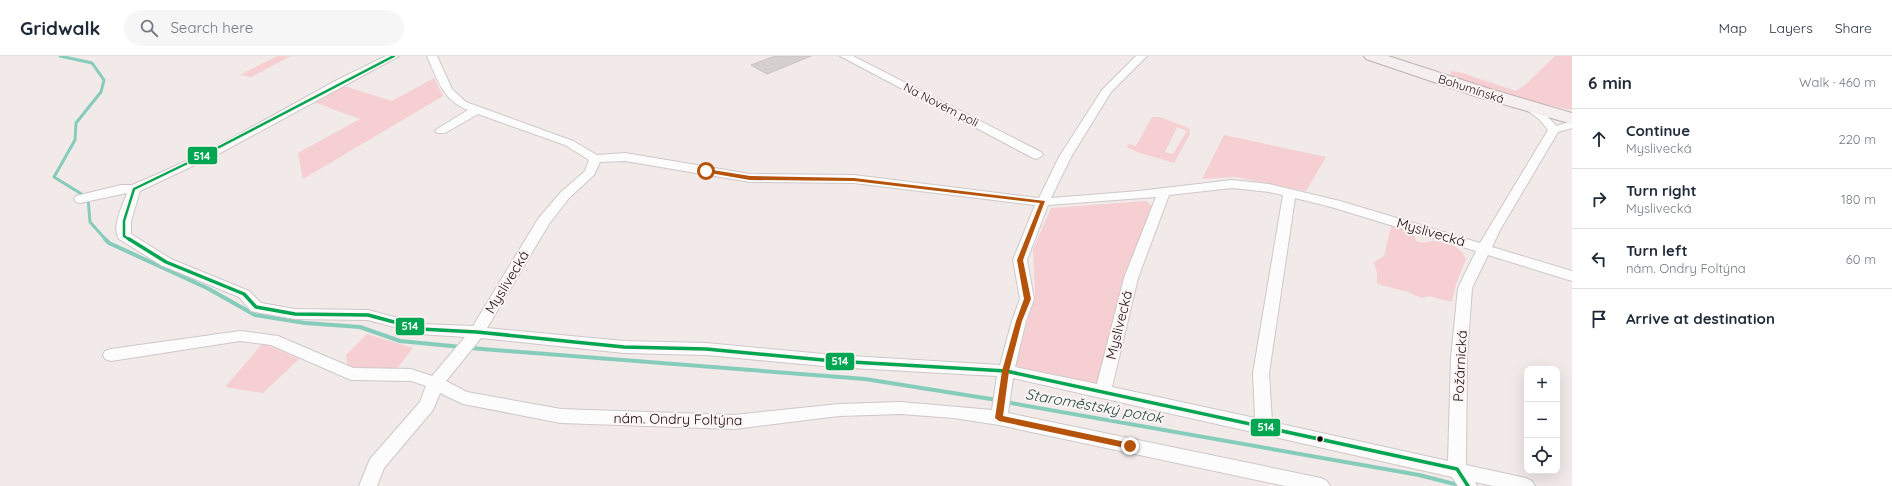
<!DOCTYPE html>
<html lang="en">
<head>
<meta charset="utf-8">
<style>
  body { margin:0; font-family:Quicksand,sans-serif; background:#f6f6f7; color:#1f2937 }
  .controls { position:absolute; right:12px; bottom:12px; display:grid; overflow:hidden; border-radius:8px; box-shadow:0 4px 16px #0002 }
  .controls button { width:36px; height:36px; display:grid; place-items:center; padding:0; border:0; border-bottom:1px solid #e0e1e3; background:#fff; color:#1f2937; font:20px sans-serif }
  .stop { position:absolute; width:12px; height:12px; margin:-9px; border:3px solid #b45309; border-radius:50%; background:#fff }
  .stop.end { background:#b45309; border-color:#fff; box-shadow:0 1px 4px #0008 }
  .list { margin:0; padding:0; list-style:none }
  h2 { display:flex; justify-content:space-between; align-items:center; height:52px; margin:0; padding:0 16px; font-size:17px }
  h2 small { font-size:13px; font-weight:400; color:#747a83 }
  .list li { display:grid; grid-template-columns:26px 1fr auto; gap:12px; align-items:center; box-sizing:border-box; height:60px; padding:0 16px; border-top:1px solid #e0e1e3 }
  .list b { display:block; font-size:15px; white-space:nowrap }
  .list p { margin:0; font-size:13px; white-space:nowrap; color:#747a83 }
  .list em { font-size:13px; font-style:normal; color:#747a83 }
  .icon { flex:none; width:22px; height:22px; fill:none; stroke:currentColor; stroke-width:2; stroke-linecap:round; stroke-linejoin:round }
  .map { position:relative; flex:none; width:1572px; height:430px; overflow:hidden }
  header { display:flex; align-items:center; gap:24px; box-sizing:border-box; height:56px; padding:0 20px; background:#fff; border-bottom:1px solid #e0e1e3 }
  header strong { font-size:19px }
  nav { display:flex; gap:22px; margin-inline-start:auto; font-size:14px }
  .search { width:280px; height:36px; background:#f6f6f7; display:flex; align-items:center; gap:10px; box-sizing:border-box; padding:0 14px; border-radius:22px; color:#747a83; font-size:15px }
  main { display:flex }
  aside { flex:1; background:#fff }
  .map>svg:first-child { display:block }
</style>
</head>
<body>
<header>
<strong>Gridwalk</strong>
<div class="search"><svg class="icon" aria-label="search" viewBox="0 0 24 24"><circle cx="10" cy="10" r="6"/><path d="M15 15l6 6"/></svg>Search here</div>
<nav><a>Map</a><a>Layers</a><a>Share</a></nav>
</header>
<main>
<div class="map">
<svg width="1572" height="430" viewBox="0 0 1572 430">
  <rect width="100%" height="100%" fill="#f2e9e9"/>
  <path fill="#f5cfd1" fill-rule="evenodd" d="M 277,0 L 291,0 L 251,21 L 240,19 Z
    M 1555,0 L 1572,0 L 1572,54 L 1524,44 L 1452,21 L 1450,15 L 1459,16 L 1516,35 L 1525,29 Z
    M 434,22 L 443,40 L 303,123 L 298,97 L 360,63 L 311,45 L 341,29 L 392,45 Z
    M 1152,61 L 1160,61 L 1189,72 L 1190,78 L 1174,107 L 1140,97 L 1126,91 L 1129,88 L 1135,90 L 1137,88 ZM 1177,71 L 1187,75 L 1173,98 L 1165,96 Z
    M 1224,79 L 1326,101 L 1306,135 L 1235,121 L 1202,123 Z
    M 1146,145 L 1153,151 L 1098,329 L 1015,310 L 1035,239 L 1033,193 L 1051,152 Z
    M 1392,167 L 1413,175 L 1416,185 C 1428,189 1429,184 1438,185 C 1450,186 1461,192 1466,203 L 1456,228 L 1452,246 L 1429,240 L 1422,242 L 1414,239 L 1408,236 L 1381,229 L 1377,227 L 1377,217 L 1374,206 L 1384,200 Z
    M 367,278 L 413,292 L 395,315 L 348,311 L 346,299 Z
    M 263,287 L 299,303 L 263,337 L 225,331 Z"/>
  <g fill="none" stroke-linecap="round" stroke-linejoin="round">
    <path stroke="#86ccbb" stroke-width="3" d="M 60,0 L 92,7 L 104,24 L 101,36 L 76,67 L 75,84 L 54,121 L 88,142 L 90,166 L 106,184"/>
    <path stroke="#86ccbb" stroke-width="4" d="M 105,183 L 109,187 L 207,232 L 255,259 L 305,267 L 360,271 L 400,285 L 462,291
      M 470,292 L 865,323 L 997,344
      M 1005,346 L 1419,419 L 1462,430"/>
  </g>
  <path fill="#d6cfcf" stroke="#c9c2c2" d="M 775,0 L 811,0 L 767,18 L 751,9 Z"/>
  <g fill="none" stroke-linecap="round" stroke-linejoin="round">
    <g stroke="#cec8c8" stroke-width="2">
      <path id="minor" d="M 386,0 L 399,0 L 222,96 L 140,135 L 131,165 L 131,178 L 171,203 L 249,235 L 261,247 L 295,253 L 368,254 L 420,268 L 473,270 L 538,163 L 561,136 L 585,115 L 589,104 L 565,89 L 478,58 L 445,77 L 437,77 L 435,75 L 437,73 L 468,54 C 443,45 437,22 427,0 L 437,0 L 452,33 L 466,46 L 573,85 L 597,99 L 625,97 L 750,118 L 854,119 L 1039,142 L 1059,101 L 1102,34 L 1136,0 L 1147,0 L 1111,36 L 1071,101 L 1051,142 L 1139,135 L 1232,124 L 1269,128 L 1340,145 L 1480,187 L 1548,74 L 1540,64 L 1523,51 L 1528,48 C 1539,51 1549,61 1556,70 L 1572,65 L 1572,72 L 1558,76 L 1500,174 L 1492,191 L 1572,215 L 1572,225 L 1488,199 L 1472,232 L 1467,302 L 1466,409 L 1526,422 L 1532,425 L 1535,430 L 1493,430 L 1475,426 L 1477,430 L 1458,430 L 1452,421 L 1013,322 L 1008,357 L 1321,422 L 1327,425 L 1330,430 L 1285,430 L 999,369 L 954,362 L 901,358 L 839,360 L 734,373 L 561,367 L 463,348 L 440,337 L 433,354 L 384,412 L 377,430 L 359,430 L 370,403 L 420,346 L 426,330 L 411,325 L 351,324 L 271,289 L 240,285 L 111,305 L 105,303 L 103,299 L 105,295 L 111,293 L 240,275 L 278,280 L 353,312 L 411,313 L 432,320 L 465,281 L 420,278 L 368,264 L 295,263 L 256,256 L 251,255 L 239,241 L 161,209 L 119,183 C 111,171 123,149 127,137 L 80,147 L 76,146 L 74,143 L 76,140 L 121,129 L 132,129 L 160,117 L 214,92 L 339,23 ZM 625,105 L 750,126 L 854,127 L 1035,149 L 1013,204 L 1020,243 L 1012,265 L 1000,309 L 834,299 L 706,287 L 624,285 L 487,272 L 549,168 L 569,142 L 594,119 L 600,106 ZM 1232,132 L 1269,136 L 1283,139 L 1253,317 L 1255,362 L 1112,331 L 1138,222 L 1169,139 ZM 1156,141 L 1124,222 L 1097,328 L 1015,311 L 1026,265 L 1034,243 L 1027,204 L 1048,149 ZM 1295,142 L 1331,151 L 1476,195 L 1458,232 L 1451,302 L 1448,405 L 1272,366 L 1269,317 ZM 481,282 L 624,297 L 706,299 L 834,311 L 997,320 L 992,354 L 901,346 L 839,348 L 734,359 L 561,353 L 467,336 L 446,325 Z
        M 840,0 L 853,0 L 1041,96 L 1043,99 L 1037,103 L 1033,102 Z"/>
    </g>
    <g stroke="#bfb0b0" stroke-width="2">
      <path id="primary" d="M 1364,0 L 1388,0 L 1490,33 L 1572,57 L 1572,68 L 1478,41 L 1366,3 Z"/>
    </g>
    <use href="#minor" fill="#fdfcfc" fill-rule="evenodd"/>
    <use href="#primary" fill="#f5efef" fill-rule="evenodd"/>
    <g stroke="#fff4f4" stroke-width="5">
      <path id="bus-1-far1" d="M 130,184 L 124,180 L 124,165 L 134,133 L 200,101 L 394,0"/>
    </g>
    <g stroke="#fff4f4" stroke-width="6">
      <path id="bus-1" d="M 129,183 L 166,206 L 244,238 L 256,251 L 295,258 L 368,259 L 420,273 L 477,276 L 624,291 L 706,293 L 834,305 L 1006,315 L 1457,413 L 1468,430"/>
    </g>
    <use href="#bus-1-far1" stroke="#00a651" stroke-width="2.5"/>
    <use href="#bus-1" stroke="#00a651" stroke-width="3.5"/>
  </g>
  <path fill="#b45309" d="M 706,113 L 750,120 L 854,122 L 1045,145 L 1023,204 L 1031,243 L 1022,265 L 1009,315 L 1003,360 L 1130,387 L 1134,390 L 1133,392 L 1130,393 L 999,365 L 995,362 L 1002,315 L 1016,265 L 1024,243 L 1017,204 L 1040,147 L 854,125 L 750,124 L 704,116 L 704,114 Z"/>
  <circle fill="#120d0d" stroke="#fff4f4" stroke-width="1.5" cx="1320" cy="383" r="3.5"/>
  <g text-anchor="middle" stroke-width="4" stroke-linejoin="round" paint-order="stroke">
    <g font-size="12" fill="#120d0d" stroke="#fff4f4">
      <text transform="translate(1471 33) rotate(18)" y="4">Bohumínská</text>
      <text transform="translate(941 49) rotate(27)" y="4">Na Novém poli</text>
    </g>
    <g font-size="14" fill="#120d0d" stroke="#fff4f4">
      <text transform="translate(1431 176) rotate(16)" y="5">Myslivecká</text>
      <text transform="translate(507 226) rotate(-59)" y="5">Myslivecká</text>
      <text transform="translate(1119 269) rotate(-76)" y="5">Myslivecká</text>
      <text transform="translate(1460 310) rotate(-87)" y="5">Požárnická</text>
      <text transform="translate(678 363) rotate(1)" y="5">nám. Ondry Foltýna</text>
    </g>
    <g font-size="15" font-style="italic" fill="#1e4b41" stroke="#fff4f4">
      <text transform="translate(1094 350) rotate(10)" y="5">Staroměstský potok</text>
    </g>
  </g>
  <g stroke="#fff4f4" stroke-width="1.5">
    <rect x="187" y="90" width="31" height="19" rx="4" fill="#00a651"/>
    <rect x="395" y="261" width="30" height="19" rx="4" fill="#00a651"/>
    <rect x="825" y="296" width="30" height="19" rx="4" fill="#00a651"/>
    <rect x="1250" y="362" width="31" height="19" rx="4" fill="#00a651"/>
  </g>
  <g font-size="11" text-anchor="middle" font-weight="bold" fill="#fff">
    <text x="202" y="104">514</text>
    <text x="410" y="274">514</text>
    <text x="840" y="309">514</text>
    <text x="1266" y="375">514</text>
  </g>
</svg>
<div class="controls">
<button>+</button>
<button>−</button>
<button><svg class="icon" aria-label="locate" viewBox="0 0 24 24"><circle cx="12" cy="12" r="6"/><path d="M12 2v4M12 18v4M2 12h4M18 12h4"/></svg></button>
</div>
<div class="stop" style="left:706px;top:115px"></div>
<div class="stop end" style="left:1130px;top:390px"></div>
</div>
<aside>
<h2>6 min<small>Walk · 460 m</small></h2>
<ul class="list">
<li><svg class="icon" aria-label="ahead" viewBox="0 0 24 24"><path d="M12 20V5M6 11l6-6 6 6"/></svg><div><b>Continue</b><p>Myslivecká</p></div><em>220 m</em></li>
<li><svg class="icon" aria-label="right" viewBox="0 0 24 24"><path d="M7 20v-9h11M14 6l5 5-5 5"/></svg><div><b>Turn right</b><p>Myslivecká</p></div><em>180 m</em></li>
<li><svg class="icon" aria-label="left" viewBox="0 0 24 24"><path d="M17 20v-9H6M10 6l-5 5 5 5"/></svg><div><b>Turn left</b><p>nám. Ondry Foltýna</p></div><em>60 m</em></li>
<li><svg class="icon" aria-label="arrive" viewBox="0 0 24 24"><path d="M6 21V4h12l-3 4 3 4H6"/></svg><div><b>Arrive at destination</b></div></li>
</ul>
</aside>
</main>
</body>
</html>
